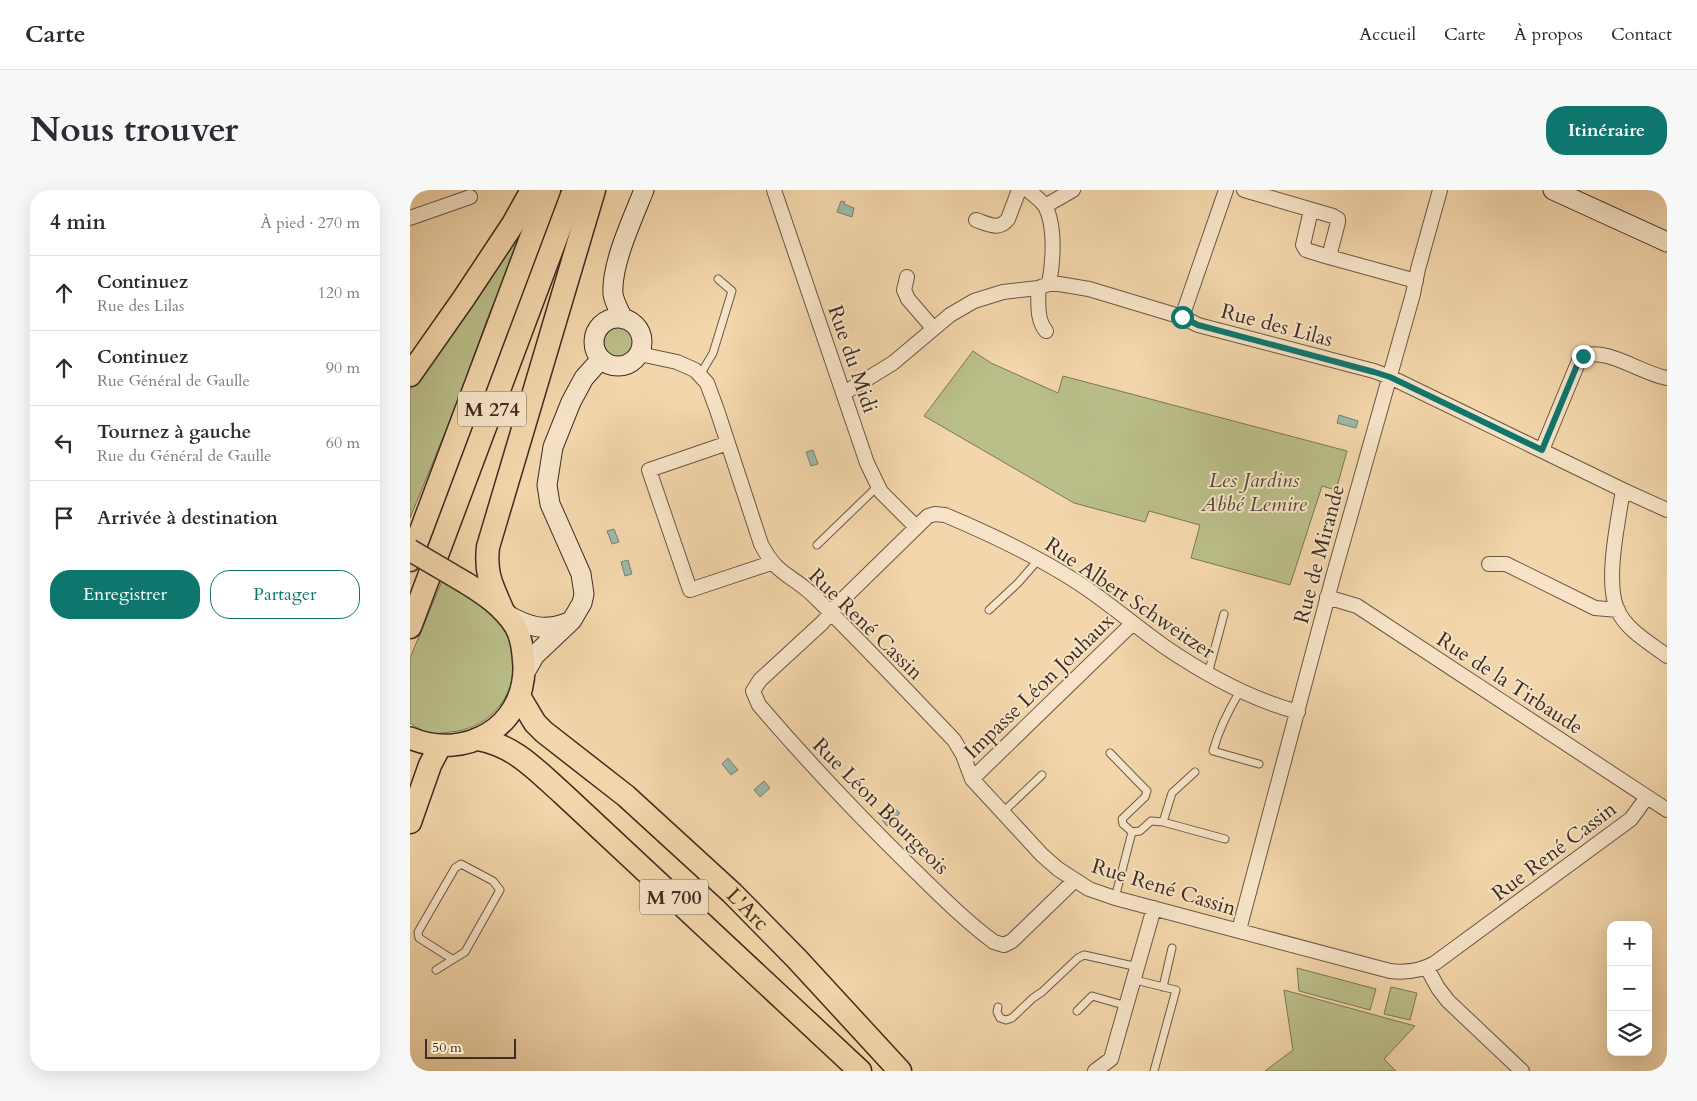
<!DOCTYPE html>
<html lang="fr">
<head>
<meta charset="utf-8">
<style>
  body { margin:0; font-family:Cardo,serif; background:#f7f7f7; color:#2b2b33 }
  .controls { position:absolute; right:15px; bottom:15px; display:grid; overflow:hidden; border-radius:10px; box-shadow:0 5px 20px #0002 }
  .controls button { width:45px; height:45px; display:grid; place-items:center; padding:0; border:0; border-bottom:1px solid #e1e1e2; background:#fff; color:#2b2b33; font:25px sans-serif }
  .scale { position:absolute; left:15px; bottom:12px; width:91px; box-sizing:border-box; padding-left:5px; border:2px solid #3d2d22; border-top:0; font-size:14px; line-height:18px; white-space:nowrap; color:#3d2d22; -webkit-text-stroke:4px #f7e4c8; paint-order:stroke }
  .stop { position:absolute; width:15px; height:15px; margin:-11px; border:4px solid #0f766e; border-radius:50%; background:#fff }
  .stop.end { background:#0f766e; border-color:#fff; box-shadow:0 1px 5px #0008 }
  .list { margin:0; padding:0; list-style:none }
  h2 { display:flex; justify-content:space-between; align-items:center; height:65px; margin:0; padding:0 20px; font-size:21px }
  h2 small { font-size:16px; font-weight:400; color:#7c7c81 }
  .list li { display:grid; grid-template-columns:32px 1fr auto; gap:15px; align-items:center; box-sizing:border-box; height:75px; padding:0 20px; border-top:1px solid #e1e1e2 }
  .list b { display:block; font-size:19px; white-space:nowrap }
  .list p { margin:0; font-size:16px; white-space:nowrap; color:#7c7c81 }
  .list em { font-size:16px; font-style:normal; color:#7c7c81 }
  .actions { display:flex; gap:10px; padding:15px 20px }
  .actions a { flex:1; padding:11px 0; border:1px solid #0f766e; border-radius:20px; text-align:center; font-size:18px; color:#0f766e }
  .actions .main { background:#0f766e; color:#fff }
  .icon { flex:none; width:28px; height:28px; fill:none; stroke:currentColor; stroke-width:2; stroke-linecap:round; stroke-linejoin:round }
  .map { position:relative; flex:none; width:1257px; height:881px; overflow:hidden; border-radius:20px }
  header { display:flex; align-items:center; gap:30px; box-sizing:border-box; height:70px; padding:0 25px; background:#fff; border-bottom:1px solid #e1e1e2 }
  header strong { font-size:24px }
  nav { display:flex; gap:28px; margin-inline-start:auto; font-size:18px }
  .intro { display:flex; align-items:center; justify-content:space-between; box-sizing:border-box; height:120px; padding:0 30px }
  h1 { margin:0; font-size:35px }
  .button { padding:12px 22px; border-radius:20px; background:#0f766e; color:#fff; font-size:18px; font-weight:700 }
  main { display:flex; gap:30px; padding:0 30px }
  aside { flex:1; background:#fff; border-radius:20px; box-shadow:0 5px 20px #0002 }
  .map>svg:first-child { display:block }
</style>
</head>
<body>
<header>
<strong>Carte</strong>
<nav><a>Accueil</a><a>Carte</a><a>À propos</a><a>Contact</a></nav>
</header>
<div class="intro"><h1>Nous trouver</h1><a class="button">Itinéraire</a></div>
<main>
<aside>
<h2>4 min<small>À pied · 270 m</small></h2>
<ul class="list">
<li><svg class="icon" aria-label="ahead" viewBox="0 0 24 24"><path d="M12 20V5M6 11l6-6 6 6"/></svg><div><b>Continuez</b><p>Rue des Lilas</p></div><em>120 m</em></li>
<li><svg class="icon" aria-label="ahead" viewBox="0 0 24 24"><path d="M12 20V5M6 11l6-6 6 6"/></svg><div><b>Continuez</b><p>Rue Général de Gaulle</p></div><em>90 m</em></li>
<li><svg class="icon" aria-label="left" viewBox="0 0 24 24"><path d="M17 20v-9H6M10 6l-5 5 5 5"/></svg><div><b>Tournez à gauche</b><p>Rue du Général de Gaulle</p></div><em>60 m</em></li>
<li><svg class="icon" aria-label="arrive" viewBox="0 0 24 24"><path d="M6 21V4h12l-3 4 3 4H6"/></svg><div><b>Arrivée à destination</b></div></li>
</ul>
<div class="actions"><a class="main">Enregistrer</a><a>Partager</a></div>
</aside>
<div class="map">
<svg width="1257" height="881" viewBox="0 0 1257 881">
  <rect width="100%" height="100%" fill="#f3d6ab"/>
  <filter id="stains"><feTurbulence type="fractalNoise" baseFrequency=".004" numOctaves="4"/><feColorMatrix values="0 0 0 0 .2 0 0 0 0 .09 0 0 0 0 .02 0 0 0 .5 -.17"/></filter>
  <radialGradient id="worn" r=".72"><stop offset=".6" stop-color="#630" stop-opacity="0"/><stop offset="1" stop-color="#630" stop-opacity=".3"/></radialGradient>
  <path fill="#babe89" stroke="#7c7656" d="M 117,31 L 75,135 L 46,216 L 0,328 L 0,200 Z
    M194 153a16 16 0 1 1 32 0a16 16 0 1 1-32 0Z
    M 563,161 L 581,173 L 648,203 L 653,186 L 937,261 L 926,300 L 912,296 L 880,395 L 781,368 L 790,335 L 739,321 L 735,332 L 664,313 L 514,226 Z
    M 32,391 C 51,401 75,412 89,429 C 125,473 95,538 40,542 C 34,543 26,544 21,543 C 14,542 6,537 0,533 L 0,468 Z
    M 887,778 L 966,799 L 960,820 L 889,801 Z
    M 981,797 L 1007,803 L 1000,830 L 974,824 Z
    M 874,800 L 1005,836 L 974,869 L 986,881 L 855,881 L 883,860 Z"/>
  <path fill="#9bb9aa" stroke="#758174" d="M 431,11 L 435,12 L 434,14 L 444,18 L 442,27 L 427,22 Z
    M 929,225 L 948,231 L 946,238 L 927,233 Z
    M 403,260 L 408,274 L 401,276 L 396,262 Z
    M 204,339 L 209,352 L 202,354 L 197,341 Z
    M 218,370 L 222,384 L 215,386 L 211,372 Z
    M 318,568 L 328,580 L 321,585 L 312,574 Z
    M 354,591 L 360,598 L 350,607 L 344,600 Z
    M 484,618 L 490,623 L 477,636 L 472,630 Z"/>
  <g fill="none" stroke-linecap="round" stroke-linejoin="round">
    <g stroke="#6a5744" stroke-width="9">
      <path id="service" d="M 290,185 L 303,163 L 322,101 L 308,89
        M 407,355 L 468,296
        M 579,420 L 608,393 L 629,369
        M 798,484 L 814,424
        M 830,501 C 818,521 809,539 803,561 L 849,574
        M 700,563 L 737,601 L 735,607 L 712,629 L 713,634 L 722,642
        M 592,623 L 632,585
        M 753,632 L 815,649
        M 705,708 L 722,642 L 730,641 L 741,631 L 753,632 L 762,603 L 785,582
        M 26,780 L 55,762 L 90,700 L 83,691 L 51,674 L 45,678 L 8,742 L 9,748 L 42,769
        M 725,790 L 766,800 L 744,881
        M 753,797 L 762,758
        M 588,817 L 587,822 L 590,828 L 596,830 L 602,828 L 623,808 L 632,802 L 668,768 L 674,765 L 728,777
        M 667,821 L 682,806 L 717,816"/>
    </g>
    <g stroke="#6a5744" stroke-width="16">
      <path id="minor" d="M 364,0 L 457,273 L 471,302 L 506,337
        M 618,0 C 623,5 631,10 635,16 C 646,36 643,73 639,94
        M 834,0 L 923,26 L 928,29 L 928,32 L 919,67 L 896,60 L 893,55 L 901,20
        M 635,16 L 663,0
        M 0,28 L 60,7
        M 566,30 C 578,34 589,41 598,29 L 609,0
        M 919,67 L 1006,91
        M 497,87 L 494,100 L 498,109 L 523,138
        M 628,98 C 629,112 626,129 636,141
        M 772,127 L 816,0
        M 230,163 L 239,166 L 267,172 L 285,180 L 297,193 L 307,220 L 351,354 C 367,386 383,385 405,407 C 452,453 498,502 544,550 L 553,565 L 562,589 L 632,665 L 648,679 L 665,690 L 679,699 L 705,708 L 980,781 C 997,783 1011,781 1025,773 L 1221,629 L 1237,607
        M 434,203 L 483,173 L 540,125 L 564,111 L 593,102 L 628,98 L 639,94 L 649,94 L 679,99 L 772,127 L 788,135 L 964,181 L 980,187 L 1213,300 L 1257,320
        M 318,253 L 239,280 L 280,400 L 361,373
        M 1132,260 L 1168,173 L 1173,166 C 1197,157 1232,184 1257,188
        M 1213,300 C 1208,332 1195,390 1207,419 C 1216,440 1240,453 1257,466
        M 1079,374 L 1096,374 L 1185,418 L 1208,420
        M 917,407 L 947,416 L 1257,620
        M 562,589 L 723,433
        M 665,690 L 602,751 L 594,755 L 584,752 C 554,730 527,702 500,676 C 447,624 397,571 349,515 L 343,501 L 350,490 L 412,433 L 431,411 L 518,326 L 525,324 L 535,325 C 580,344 625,365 667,392 C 698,412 725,436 755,457 C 796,485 840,509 888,522
        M 829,740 L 923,387 L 1003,104 L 1008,79 L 1030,0
        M 1017,778 L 1028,798 L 1038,811 L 1112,881
        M 685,881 L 701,869 L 744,718"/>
    </g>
    <g stroke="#3d2d22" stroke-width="21">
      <path id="secondary" d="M 1143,0 L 1257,52
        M184 152a24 24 0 1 1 48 0a24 24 0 1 1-48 0Z
        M 213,129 C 210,122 204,112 203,104 C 201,74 223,28 234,0
        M 97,425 C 120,437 134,442 159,432
        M 114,484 L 125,465 L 162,430 L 172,413 L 174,404 L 171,384 L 140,314 L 137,295 L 143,257 L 161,212 L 174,188 L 191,169"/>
    </g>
    <g stroke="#3d2d22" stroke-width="24">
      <path id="primary" d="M 0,548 C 54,571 115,538 114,476 C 113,462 112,448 105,436 C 93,417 74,404 56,393"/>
    </g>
    <g stroke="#3d2d22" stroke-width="25">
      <g id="trunk">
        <path d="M 0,185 L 54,108 L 103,34 L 122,0"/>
        <path d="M 0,370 L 139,0"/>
        <path d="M 92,419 C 82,395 75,385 78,357 L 184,0"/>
        <path d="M 0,437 L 164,0"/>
        <path id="s1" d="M 110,508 L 125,533 L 134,542 L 216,606 L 322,703 L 386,768 L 490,881"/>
        <path d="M 68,549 C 105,556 125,579 152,603 L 450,881"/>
        <path d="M 0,632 L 20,575 L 30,556"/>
      </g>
    </g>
    <use href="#service" stroke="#f7e4c8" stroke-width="7"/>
    <use href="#minor" stroke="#f7e4c8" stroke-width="14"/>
    <use href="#secondary" stroke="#f7e4c8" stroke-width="19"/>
    <use href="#primary" stroke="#f3d6ab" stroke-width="21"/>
    <use href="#trunk" stroke="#f3d6ab" stroke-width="22"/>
    <g stroke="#3d2d22" stroke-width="24" stroke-linecap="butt">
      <path id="primary-bridge" d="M 0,360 L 56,393"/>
    </g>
    <use href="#primary-bridge" stroke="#f3d6ab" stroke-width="21"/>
  </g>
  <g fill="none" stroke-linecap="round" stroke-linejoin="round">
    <path stroke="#0f766e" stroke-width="6" d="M 772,127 L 788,135 L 964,182 L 980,187 L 1132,260 L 1168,173 L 1173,166"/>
  </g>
  <g text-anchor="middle" stroke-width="4" stroke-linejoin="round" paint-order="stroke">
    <g fill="#f7e4c8" stroke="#756454" stroke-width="1">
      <rect x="48" y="201.5" width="68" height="35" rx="4"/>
      <rect x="230" y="689.5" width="68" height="35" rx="4"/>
    </g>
    <g font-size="20" font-weight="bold" fill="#3d2d22">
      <text x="82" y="226">M 274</text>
      <text x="264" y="714">M 700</text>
    </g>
    <g font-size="21" fill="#3d2d22" stroke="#f7e4c8">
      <text transform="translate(867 135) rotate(15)" y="7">Rue des Lilas</text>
      <text transform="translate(443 169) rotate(71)" y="7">Rue du Midi</text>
      <text transform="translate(909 364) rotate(-75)" y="7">Rue de Mirande</text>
      <text transform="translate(720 408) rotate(34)" y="7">Rue Albert Schweitzer</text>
      <text transform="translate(456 434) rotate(44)" y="7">Rue René Cassin</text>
      <text transform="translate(1100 493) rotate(33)" y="7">Rue de la Tirbaude</text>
      <text transform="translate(629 496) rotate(-44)" y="7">Impasse Léon Jouhaux</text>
      <text transform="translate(471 616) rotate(45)" y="7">Rue Léon Bourgeois</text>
      <text transform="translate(1144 661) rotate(-37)" y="7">Rue René Cassin</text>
      <text transform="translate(754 697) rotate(17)" y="7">Rue René Cassin</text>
      <text dy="7" stroke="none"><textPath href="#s1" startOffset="312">L'Arc</textPath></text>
    </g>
    <g font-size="21" font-style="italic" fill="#564a37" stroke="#f7e4c8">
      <text x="844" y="297">Les Jardins<tspan x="844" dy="24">Abbé Lemire</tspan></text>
    </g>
  </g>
  <rect width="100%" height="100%" filter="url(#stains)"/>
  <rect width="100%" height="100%" fill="url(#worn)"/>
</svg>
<div class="controls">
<button>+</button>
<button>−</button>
<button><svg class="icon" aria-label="layers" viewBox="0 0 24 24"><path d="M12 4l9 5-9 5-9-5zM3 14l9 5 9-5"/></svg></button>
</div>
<div class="scale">50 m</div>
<div class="stop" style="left:772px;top:127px"></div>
<div class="stop end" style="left:1173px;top:166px"></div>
</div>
</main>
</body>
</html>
